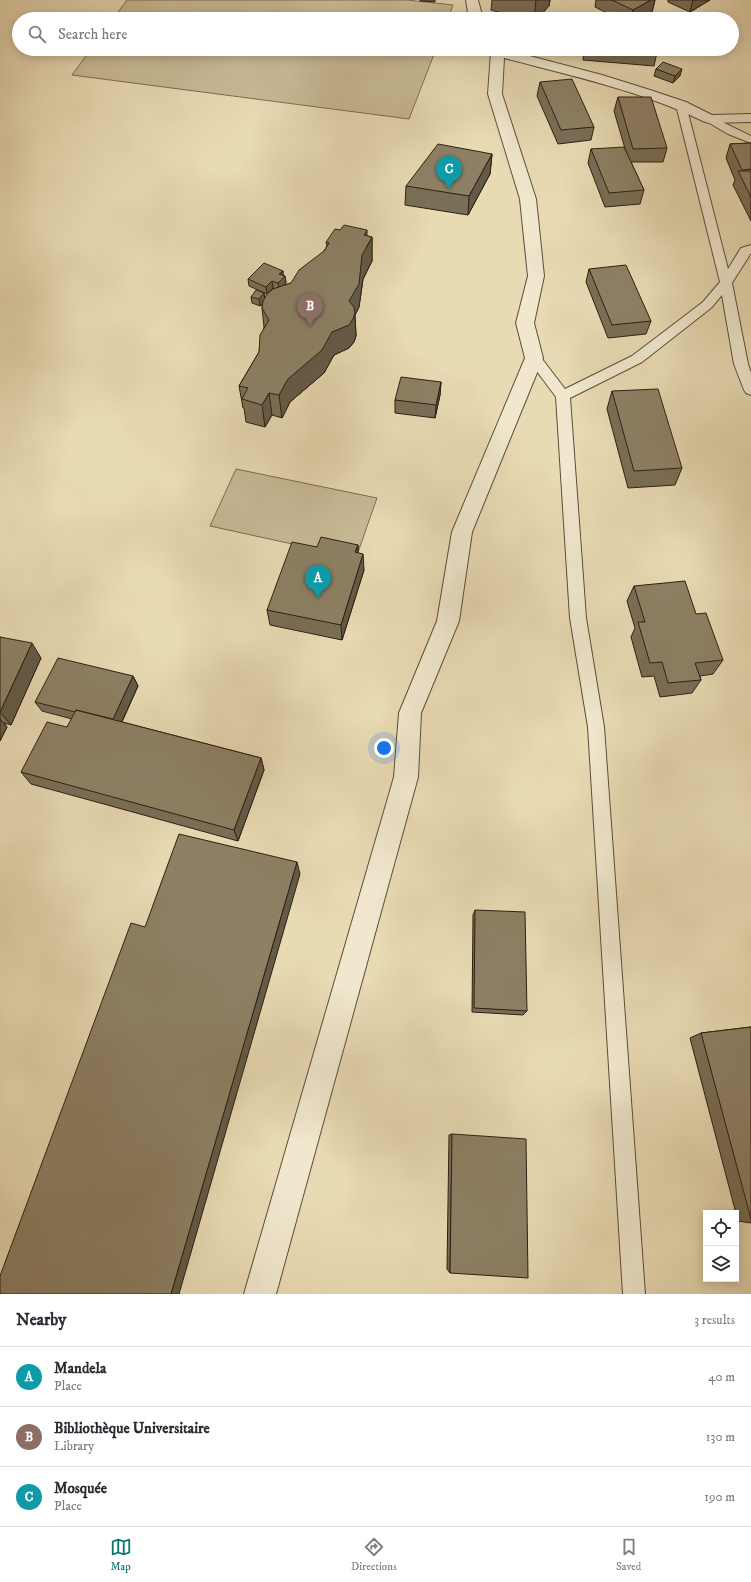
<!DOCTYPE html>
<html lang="en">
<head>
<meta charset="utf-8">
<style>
  body { margin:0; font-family:"IM FELL DW Pica",serif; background:#f2f2f3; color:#2b2b33 }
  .controls { position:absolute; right:12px; bottom:12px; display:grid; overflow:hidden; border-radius:0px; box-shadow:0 2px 10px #0003 }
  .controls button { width:36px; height:36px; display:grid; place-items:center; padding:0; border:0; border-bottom:1px solid #e1e1e2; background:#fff; color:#2b2b33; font:20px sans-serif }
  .you { position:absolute; left:384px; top:748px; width:14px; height:14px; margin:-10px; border:3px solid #fff; border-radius:50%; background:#1a73e8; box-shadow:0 0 0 6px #1a73e833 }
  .badge { display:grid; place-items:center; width:26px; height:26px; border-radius:50%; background:#0f766e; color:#fff; font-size:13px; font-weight:700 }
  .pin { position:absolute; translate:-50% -33px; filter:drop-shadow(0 1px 2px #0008) }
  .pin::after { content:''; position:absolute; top:21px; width:14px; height:12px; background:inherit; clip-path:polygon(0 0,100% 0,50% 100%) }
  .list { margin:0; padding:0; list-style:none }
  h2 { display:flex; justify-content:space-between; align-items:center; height:52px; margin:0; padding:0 16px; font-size:17px }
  h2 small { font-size:13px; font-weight:400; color:#7c7c81 }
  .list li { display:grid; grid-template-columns:26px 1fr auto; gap:12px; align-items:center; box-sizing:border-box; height:60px; padding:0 16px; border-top:1px solid #e1e1e2 }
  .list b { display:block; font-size:15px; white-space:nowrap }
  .list p { margin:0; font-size:13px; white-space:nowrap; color:#7c7c81 }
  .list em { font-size:13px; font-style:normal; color:#7c7c81 }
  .icon { flex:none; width:22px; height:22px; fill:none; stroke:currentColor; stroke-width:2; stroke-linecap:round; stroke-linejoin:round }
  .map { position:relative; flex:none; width:751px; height:1294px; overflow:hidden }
  .search { position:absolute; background:#fff; box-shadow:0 2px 10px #0003; left:12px; right:12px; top:12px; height:44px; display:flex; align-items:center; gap:10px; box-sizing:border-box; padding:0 14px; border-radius:22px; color:#7c7c81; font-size:15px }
  .sheet { height:232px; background:#fff }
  nav { display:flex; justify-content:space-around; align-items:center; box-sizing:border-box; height:56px; border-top:1px solid #e1e1e2; background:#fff; font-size:11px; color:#7c7c81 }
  nav a { display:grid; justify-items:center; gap:2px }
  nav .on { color:#0f766e }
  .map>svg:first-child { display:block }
</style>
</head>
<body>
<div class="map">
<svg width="751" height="1294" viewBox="0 0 751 1294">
  <rect width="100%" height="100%" fill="#e8dab3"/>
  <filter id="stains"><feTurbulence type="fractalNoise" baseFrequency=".005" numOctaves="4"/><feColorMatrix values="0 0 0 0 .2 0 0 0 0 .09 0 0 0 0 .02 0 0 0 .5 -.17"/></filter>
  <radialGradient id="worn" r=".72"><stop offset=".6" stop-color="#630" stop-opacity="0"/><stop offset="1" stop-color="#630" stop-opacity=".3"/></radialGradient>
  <path fill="#c8ba97" stroke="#7a6c54" d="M 127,0 L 407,0 L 453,5 L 448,19 L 113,19 Z
    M 91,49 L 436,49 L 409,119 L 72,75 Z
    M 236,469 L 377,498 L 356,558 L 210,526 Z"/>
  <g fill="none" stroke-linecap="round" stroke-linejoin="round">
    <g stroke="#5a4e3a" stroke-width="2">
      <path id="service" d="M 681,102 L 686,105 L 728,269 L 741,248 L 751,245 L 751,253 L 732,283 L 748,364 L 751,373 L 751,395 L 746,393 L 744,390 L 734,364 L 722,295 L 711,308 L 642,362 L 570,398 L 586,618 L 604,727 L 645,1294 L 623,1294 L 588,727 L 570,618 L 556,397 L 527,358 L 529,355 L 534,353 L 539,355 L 565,389 L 632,356 L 703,302 L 720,282 L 676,105 Z
        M 710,116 L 751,136 L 751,143 L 728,134 L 706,121 L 705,119 Z"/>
    </g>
    <g stroke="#5a4e3a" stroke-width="2">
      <path id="minor" d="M 466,0 L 478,0 L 483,19 L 469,19 Z
        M 489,49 L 503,49 L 602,75 L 650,90 L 686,102 L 712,115 L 751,114 L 751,122 L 710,123 L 705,122 C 642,91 572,76 504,58 L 502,94 L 536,199 L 544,276 L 534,323 L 543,358 L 472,532 L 459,621 L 421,713 L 418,777 L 276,1294 L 244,1294 L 394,777 L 399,713 L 437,621 L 452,532 L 525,358 L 516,323 L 528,276 L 520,199 L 488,94 L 491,52 Z"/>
    </g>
    <use href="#service" fill="#f0e7ce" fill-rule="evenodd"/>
    <use href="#minor" fill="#f0e7ce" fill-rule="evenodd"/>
  </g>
  <path fill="#796e57" stroke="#2b1f11" d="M 420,0 L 435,0 L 435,2 L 420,1 Z
    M 492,0 L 550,0 L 549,6 L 537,19 L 522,19 L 491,10 Z
    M 596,0 L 655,0 L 652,12 L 638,19 L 613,16 L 595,7 Z
    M 668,0 L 710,0 L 690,12 L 668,2 Z
    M 584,49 L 657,49 L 657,52 L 654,66 L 583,60 Z
    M 656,69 L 680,76 L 673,83 L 654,76 Z
    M 540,82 L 594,127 L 591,140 L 558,144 L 537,96 Z
    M 618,97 L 667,148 L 663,162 L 631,162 L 644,190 L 640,204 L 605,207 L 588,163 L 591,149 L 626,152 L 614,111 Z
    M 751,143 L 751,221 L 733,185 L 735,180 L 726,158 L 730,144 Z
    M 492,154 L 490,174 L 468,215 L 405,205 L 406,186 Z
    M 367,236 L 372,237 L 372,261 L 363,279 L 359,307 L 355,315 L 356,336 L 354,342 L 349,348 L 334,355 L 324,373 L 290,402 L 282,418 L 272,415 L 265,427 L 246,422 L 244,408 L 243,408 L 239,386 L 259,352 L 264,327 L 262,308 L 262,304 L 260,306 L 252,303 L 251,297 L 264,293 L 265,297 L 274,288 L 273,288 L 267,294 L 249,286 L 248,279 L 283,271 L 283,275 L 285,276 L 286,283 L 285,285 L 291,283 L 324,251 L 327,246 L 326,242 Z
    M 589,269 L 651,321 L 646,334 L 608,338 L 586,282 Z
    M 441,382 L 440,395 L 435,418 L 395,413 L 395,400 Z
    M 612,391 L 682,468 L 675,485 L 628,488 L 607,409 Z
    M 358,545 L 358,553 L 364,570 L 342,640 L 270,625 L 267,610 L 317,547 Z
    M 634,586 L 696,614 L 723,660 L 713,674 L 700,676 L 701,680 L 692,693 L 660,697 L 654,676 L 642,677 L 631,637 L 635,628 L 627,601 Z
    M 0,637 L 41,658 L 11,725 L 4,723 L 7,727 L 0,741 Z
    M 133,676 L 138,686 L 122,722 L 261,758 L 264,770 L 238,841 L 31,784 L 21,772 L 67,727 L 72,719 L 42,711 L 35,702 Z
    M 475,910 L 527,1011 L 523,1015 L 472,1012 L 473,915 Z
    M 751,1027 L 751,1223 L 738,1221 L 690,1038 L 701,1033 Z
    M 452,1134 L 450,1273 L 447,1269 L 449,1135 Z"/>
  <path fill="#635a47" stroke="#2b1f11" d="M 536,0 L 550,0 L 549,6 L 537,19 L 534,19 Z
    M 651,0 L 655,0 L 652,12 L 638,19 L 631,19 L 633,10 Z
    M 693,0 L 710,0 L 690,12 Z
    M 682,69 L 680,76 L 673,83 L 675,76 Z
    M 492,154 L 490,174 L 468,215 L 469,196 Z
    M 367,230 L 367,247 L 372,237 L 372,261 L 363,279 L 359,307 L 355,315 L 356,336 L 354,342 L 349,348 L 334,355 L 324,373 L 290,402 L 282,418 L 279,395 L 288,379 Z
    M 283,271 L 283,278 L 279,274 Z
    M 285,276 L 286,283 L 279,290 L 278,283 Z
    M 272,281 L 273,288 L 267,294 L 266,287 Z
    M 264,293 L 265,300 L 260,306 L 259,299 Z
    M 441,382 L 440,395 L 435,418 L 436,405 Z
    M 269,393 L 272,415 L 265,427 L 262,405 Z
    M 358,545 L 358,561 L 355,552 Z
    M 363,554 L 364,570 L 342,640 L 341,625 Z
    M 32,643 L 41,658 L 11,725 L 0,712 Z
    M 133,676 L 138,686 L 118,730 L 112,721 Z
    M 0,719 L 7,727 L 0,741 Z
    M 261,758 L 264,770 L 238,841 L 234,830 Z
    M 297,862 L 300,874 L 179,1294 L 171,1294 Z"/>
  <path fill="#8d8065" stroke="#2b1f11" d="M 612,0 L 651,0 L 633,10 Z
    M 617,12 L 638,19 L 610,19 Z
    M 589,13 L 595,14 L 597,17 L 596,19 L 585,19 L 583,17 L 584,14 Z
    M 617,49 L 657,49 L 657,52 Z
    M 663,62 L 682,69 L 675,76 L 656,69 Z
    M 572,79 L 594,127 L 561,130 L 540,82 Z
    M 618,97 L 651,97 L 667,148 L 633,149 Z
    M 751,143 L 751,169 L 742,170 L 730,144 Z
    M 438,144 L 492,154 L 469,196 L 406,186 Z
    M 624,147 L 644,190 L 609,193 L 591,149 Z
    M 738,171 L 751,171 L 751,197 Z
    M 344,225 L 367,230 L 364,235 L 372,237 L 362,255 L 359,284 L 349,301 L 354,307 L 355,313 L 353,319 L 349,325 L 332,332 L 322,350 L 288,379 L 279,395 L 269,393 L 262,405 L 242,399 L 248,388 L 239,386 L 259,352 L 260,335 L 269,320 L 262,308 L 263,301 L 267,294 L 273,289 L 291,283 L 299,270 L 324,251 L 329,243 L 326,242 L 335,229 L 340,230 Z
    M 264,263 L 283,271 L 279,274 L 285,276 L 278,283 L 272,281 L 266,287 L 248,279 Z
    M 626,265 L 651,321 L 612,325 L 589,269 Z
    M 256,290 L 264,293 L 259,299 L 251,297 Z
    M 401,377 L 441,382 L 436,405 L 395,400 Z
    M 658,389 L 682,468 L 634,471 L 612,391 Z
    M 321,537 L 358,545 L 355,552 L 363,554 L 341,625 L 267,610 L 292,542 L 317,547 Z
    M 685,581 L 696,614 L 706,613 L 723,660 L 695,663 L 701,680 L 668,683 L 662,662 L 650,663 L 638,622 L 645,622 L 634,586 Z
    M 0,637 L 32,643 L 0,712 Z
    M 58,658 L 133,676 L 113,719 L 76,710 L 75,712 L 35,702 Z
    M 76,710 L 261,758 L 234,830 L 21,772 L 47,722 L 67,727 Z
    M 179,834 L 297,862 L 171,1294 L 0,1294 L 0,1276 L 131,923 L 145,927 Z
    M 475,910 L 525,912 L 527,1011 L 474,1008 Z
    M 751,1027 L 751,1219 L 701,1033 Z
    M 452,1134 L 526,1139 L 528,1278 L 450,1273 Z"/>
  <rect width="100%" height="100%" filter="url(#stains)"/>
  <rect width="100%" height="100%" fill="url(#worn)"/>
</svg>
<div class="controls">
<button><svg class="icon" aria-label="locate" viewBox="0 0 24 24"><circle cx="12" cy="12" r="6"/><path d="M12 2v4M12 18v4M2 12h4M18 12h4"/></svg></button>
<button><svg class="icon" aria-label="layers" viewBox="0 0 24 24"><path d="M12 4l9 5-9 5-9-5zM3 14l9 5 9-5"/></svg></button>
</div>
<div class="you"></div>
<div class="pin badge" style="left:318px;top:598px;background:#0f9aa8">A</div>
<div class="pin badge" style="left:310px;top:326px;background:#8d6e63">B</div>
<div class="pin badge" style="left:449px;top:189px;background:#0f9aa8">C</div>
<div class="search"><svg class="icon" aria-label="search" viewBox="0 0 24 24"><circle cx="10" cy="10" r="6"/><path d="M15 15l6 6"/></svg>Search here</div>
</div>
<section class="sheet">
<h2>Nearby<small>3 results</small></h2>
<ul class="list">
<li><span class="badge" style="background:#0f9aa8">A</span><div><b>Mandela</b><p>Place</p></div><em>40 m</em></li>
<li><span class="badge" style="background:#8d6e63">B</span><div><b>Bibliothèque Universitaire</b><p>Library</p></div><em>130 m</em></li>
<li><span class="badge" style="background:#0f9aa8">C</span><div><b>Mosquée</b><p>Place</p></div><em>190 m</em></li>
</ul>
</section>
<nav>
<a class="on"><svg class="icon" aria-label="map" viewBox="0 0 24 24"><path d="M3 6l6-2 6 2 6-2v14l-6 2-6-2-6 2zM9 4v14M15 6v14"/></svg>Map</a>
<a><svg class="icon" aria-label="directions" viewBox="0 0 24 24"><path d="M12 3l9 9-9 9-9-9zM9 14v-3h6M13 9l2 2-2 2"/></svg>Directions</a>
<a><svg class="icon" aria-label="saved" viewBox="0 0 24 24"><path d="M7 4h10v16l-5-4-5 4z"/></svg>Saved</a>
</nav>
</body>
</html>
